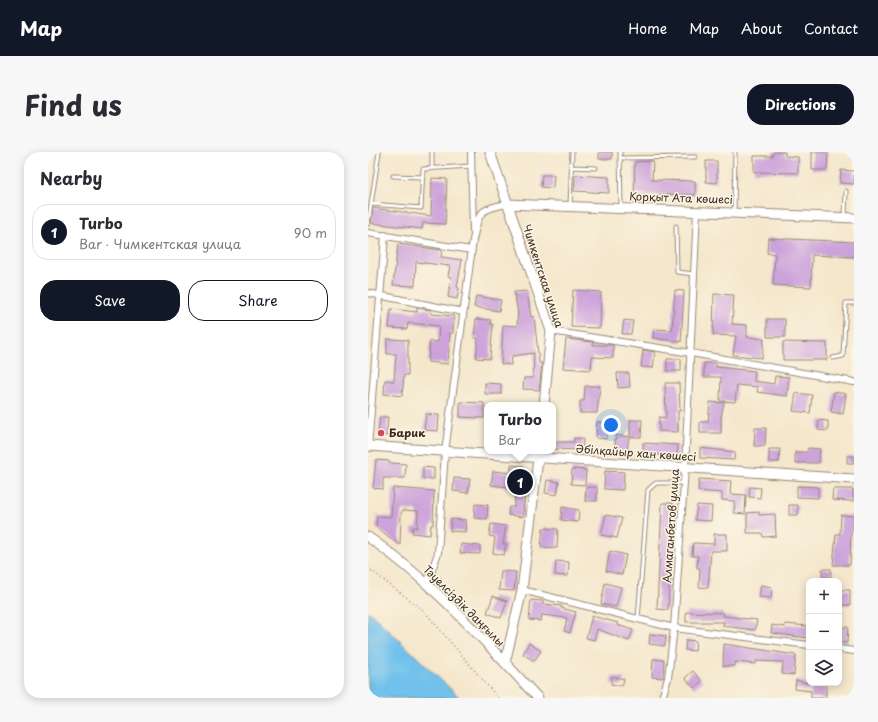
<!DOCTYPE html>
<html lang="en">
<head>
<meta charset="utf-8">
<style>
  body { margin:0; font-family:"Playpen Sans",sans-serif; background:#f7f7f7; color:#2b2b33 }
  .controls { position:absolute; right:12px; bottom:12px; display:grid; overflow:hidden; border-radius:8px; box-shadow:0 2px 10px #0003 }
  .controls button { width:36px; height:36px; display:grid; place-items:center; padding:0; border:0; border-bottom:1px solid #e1e1e2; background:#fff; color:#2b2b33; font:20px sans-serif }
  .you { position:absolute; left:243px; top:273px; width:14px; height:14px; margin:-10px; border:3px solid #fff; border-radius:50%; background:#1a73e8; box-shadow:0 0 0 6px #1a73e833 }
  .badge { display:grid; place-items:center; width:26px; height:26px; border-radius:50%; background:#111827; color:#fff; font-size:13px; font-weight:700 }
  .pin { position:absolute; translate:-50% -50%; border:2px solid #fff; box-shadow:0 1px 4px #0006 }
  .popup { position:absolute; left:116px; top:250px; width:72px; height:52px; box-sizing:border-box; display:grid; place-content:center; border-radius:8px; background:#fff; filter:drop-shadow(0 1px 3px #0005); font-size:13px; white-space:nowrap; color:#7c7c81 }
  .popup b { font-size:15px; color:#2b2b33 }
  .popup::after { content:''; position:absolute; left:50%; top:100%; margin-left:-8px; border:8px solid transparent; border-top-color:#fff }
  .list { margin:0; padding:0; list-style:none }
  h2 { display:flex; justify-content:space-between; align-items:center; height:52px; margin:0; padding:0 16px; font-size:17px }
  h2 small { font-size:13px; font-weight:400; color:#7c7c81 }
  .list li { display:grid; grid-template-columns:26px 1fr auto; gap:12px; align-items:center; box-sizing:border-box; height:56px; margin:0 8px 8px; padding:0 8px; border:1px solid #e1e1e2; border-radius:16px }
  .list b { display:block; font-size:15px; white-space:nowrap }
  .list p { margin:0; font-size:13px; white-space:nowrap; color:#7c7c81 }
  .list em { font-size:13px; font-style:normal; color:#7c7c81 }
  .actions { display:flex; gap:8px; padding:12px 16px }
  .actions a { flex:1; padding:9px 0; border:1px solid #111827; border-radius:16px; text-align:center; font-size:14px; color:#111827 }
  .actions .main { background:#111827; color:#fff }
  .icon { flex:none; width:22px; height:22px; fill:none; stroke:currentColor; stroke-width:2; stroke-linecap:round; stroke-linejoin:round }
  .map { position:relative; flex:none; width:486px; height:546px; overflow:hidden; border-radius:16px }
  header { display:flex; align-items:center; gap:24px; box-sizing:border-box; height:56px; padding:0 20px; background:#111827; color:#fff }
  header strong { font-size:19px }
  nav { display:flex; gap:22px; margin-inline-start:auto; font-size:14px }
  .intro { display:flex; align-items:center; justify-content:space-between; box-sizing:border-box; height:96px; padding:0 24px }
  h1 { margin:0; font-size:28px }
  .button { padding:10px 18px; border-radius:16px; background:#111827; color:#fff; font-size:14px; font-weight:700 }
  main { display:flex; gap:24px; padding:0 24px }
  aside { flex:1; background:#fff; border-radius:16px; box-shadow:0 2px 10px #0003 }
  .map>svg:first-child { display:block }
</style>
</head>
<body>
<header>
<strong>Map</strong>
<nav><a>Home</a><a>Map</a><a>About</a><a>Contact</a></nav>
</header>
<div class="intro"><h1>Find us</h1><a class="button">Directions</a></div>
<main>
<aside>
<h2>Nearby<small></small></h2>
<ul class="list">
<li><span class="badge">1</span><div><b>Turbo</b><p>Bar · Чимкентская улица</p></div><em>90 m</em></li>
</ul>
<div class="actions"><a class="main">Save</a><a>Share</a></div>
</aside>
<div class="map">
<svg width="486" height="546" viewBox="0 0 486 546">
  <rect width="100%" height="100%" fill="#fcf5e5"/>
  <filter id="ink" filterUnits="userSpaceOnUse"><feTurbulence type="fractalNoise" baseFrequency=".025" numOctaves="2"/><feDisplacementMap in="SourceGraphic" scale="8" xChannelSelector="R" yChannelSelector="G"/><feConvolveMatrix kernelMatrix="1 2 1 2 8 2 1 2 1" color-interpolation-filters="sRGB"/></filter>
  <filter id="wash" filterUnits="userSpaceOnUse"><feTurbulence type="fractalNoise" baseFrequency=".012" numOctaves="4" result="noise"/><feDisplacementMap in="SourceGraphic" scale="16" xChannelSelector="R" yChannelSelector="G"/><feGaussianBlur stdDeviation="0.9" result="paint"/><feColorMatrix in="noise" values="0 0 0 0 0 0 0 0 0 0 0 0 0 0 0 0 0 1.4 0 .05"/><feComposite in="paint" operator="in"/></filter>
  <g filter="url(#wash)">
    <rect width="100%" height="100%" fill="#f4e7cc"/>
    <path fill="#71c1ec" stroke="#567685" d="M 0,459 L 92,546 L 0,546 Z"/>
    <g id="blocks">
      <path fill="#cca2db" d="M 231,0 L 244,0 L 244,7 L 231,7 Z
        M 405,0 L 417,0 L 417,4 L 430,5 L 430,21 L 386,20 L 386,4 L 405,4 Z
        M 444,0 L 460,0 L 459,18 L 444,18 Z
        M 285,9 L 284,28 L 327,29 L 327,43 L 266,42 L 267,10 Z
        M 338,9 L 349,9 L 349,31 L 338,30 Z
        M 473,18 L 486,19 L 486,32 L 472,31 Z
        M 174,23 L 186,23 L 185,36 L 173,35 Z
        M 207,23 L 241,25 L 241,41 L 206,39 Z
        M 64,26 L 79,27 L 77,72 L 55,71 L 54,77 L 3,71 L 5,56 L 63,64 Z
        M 400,86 L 486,90 L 486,105 L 444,103 L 443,135 L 405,133 L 407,102 L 399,101 Z
        M 30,92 L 74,98 L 73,105 L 94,108 L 89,135 L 91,136 L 89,147 L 80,145 L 83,125 L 80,124 L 82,114 L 48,110 L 47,134 L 25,133 Z
        M 205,138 L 233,140 L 232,176 L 203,175 Z
        M 307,138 L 316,139 L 313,190 L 285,186 L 286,177 L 304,178 Z
        M 159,139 L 163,165 L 166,164 L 171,211 L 174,211 L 171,238 L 155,237 L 156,226 L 165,226 L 166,201 L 144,204 L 143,213 L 133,212 L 135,173 L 149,174 L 150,161 L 146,140 Z
        M 346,142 L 366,143 L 364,172 L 379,173 L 379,185 L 396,187 L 394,206 L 365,203 L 368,184 L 345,183 Z
        M 108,144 L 133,148 L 131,159 L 106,155 Z
        M 49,156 L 63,158 L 63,162 L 86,164 L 85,181 L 82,181 L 80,212 L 60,210 L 62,189 L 70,190 L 71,174 L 40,171 L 39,177 L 21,176 L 23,157 L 49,160 Z
        M 108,167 L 123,168 L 122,172 L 125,172 L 122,207 L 108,206 L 110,186 L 106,186 Z
        M 399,167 L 417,167 L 417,185 L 399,185 Z
        M 256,168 L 265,169 L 263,182 L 254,182 Z
        M 19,187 L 40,188 L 40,223 L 36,223 L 34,244 L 16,242 L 17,228 L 26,229 L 28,202 L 19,202 Z
        M 198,187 L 225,190 L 225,193 L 245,193 L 245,206 L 224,205 L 223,218 L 195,216 Z
        M 415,190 L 459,191 L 459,208 L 415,208 Z
        M 275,198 L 287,200 L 285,216 L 273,215 Z
        M 299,207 L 313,207 L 313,219 L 299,219 Z
        M 336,211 L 348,211 L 348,215 L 387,219 L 386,229 L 406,232 L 407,224 L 421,225 L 419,244 L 389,240 L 390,235 L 369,233 L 367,250 L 352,249 L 353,225 L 336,225 Z
        M 249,221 L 261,221 L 262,235 L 250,236 Z
        M 117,231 L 133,232 L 133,242 L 117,242 Z
        M 297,231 L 311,231 L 312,259 L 310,259 L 310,280 L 291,279 L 291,265 L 298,266 Z
        M 217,234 L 232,234 L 229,261 L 212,261 L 212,249 L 216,249 Z
        M 466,240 L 478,242 L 475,262 L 463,260 Z
        M 428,241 L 444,243 L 442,261 L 425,259 Z
        M 92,250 L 116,251 L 116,266 L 92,265 Z
        M 342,250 L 356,251 L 353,265 L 353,281 L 332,281 L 332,270 L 340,270 Z
        M 58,262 L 71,263 L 70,279 L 56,278 Z
        M 12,265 L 20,265 L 19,278 L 24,278 L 23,284 L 10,283 Z
        M 262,268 L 274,268 L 273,285 L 262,285 Z
        M 451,268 L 460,269 L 460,279 L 450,278 Z
        M 229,270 L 239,271 L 238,287 L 228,286 Z
        M 387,276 L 398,276 L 397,294 L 386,294 Z
        M 248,283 L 261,285 L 259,299 L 246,298 Z
        M 206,286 L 215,287 L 214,298 L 185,297 L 185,290 L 206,290 Z
        M 275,291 L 310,293 L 309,305 L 275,301 Z
        M 332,296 L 367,300 L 366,308 L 332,306 Z
        M 440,296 L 452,297 L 451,311 L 427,311 L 427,300 L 439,300 Z
        M 401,297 L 412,297 L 411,310 L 401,310 Z
        M 479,304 L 486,304 L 486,311 L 479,311 Z
        M 8,308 L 21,309 L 21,311 L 38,312 L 37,326 L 15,326 L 15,337 L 5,336 Z
        M 143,313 L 156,314 L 155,328 L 161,328 L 160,339 L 157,339 L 155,365 L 140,363 L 141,355 L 146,355 L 148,336 L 123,333 L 125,319 L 143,321 Z
        M 55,315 L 66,316 L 66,327 L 55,327 Z
        M 204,317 L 218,318 L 217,333 L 203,332 Z
        M 237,319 L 256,320 L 255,338 L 236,337 Z
        M 86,326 L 102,327 L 100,341 L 85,339 Z
        M 331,327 L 363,329 L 362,342 L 378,343 L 377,362 L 366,361 L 367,349 L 354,348 L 354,341 L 330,339 Z
        M 179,328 L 191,330 L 189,343 L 177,341 Z
        M 429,334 L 450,335 L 450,346 L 429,345 Z
        M 218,335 L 229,335 L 229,349 L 217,349 Z
        M 382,335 L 393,336 L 392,346 L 381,345 Z
        M 25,336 L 66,339 L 65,373 L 63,373 L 62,383 L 44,381 L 45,375 L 49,376 L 50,359 L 35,358 L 33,361 L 32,393 L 8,375 L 9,364 L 23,365 Z
        M 465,337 L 485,337 L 485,349 L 464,348 Z
        M 294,351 L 305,351 L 300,458 L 289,457 Z
        M 107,352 L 120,353 L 119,367 L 106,366 Z
        M 329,353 L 344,354 L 343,369 L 327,368 Z
        M 421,353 L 430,353 L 430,363 L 421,363 Z
        M 194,355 L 211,358 L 210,370 L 193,368 Z
        M 391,360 L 391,363 L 407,362 L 408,384 L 395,385 L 394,381 L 379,381 L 379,361 Z
        M 238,363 L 254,366 L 249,386 L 233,383 Z
        M 473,363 L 486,364 L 485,378 L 483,378 L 482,413 L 465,413 L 468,382 L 472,382 Z
        M 83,367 L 98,368 L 97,380 L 82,379 Z
        M 123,372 L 138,374 L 135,392 L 138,392 L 136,403 L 125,401 L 127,385 L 121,384 Z
        M 175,376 L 190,377 L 189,396 L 173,395 Z
        M 346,382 L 359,382 L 359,399 L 343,399 L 340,436 L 331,435 L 332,416 L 329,416 L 330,404 L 324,404 L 325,391 L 346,392 Z
        M 93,392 L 112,394 L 112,402 L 92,401 Z
        M 242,399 L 258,403 L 254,423 L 238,419 Z
        M 188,409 L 201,410 L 200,424 L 187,423 Z
        M 454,417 L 463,417 L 463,426 L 454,425 Z
        M 133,419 L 148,420 L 146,439 L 131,438 Z
        M 237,431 L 253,435 L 248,455 L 233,452 Z
        M 393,433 L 404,435 L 403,446 L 391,445 Z
        M 471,438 L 482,438 L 482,453 L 471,453 Z
        M 125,444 L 139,449 L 133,466 L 119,461 Z
        M 163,448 L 175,449 L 175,452 L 194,454 L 193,456 L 208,460 L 202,481 L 196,479 L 199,466 L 174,463 L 173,469 L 161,468 Z
        M 318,460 L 356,461 L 355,464 L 389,468 L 387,478 L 355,474 L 356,470 L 318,470 Z
        M 224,464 L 250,471 L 249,473 L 265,478 L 261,489 L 229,477 L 226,488 L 218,486 Z
        M 417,472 L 441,474 L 440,486 L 403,481 L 404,473 L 417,475 Z
        M 472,475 L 480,475 L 479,491 L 471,490 Z
        M 282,482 L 298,484 L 297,494 L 281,492 Z
        M 318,488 L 328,489 L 327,499 L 317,498 Z
        M 161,491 L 173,499 L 166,509 L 155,502 Z
        M 356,492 L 428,503 L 426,523 L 414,522 L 415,510 L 388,509 L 388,512 L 367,510 L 367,514 L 355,514 Z
        M 285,507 L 296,508 L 295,526 L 284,525 Z
        M 325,519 L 334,529 L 326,536 L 317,526 Z
        M 244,524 L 256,527 L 254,534 L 243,532 Z
        M 428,528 L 438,531 L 458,531 L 458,546 L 443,546 L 443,539 L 427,537 Z"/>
    </g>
  </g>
  <g filter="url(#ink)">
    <use href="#blocks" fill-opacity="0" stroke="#988875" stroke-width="1"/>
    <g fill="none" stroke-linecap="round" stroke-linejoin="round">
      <g stroke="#988875" stroke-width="5">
        <path id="lane" d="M 64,0 L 64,16
          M 252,0 L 253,56
          M 252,6 L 327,5
          M 204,15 L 228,16
          M 25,24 L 55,25
          M 3,52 L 53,56 L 55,17 L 103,14
          M 202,54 L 204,0
          M 366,60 L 367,0
          M 477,63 L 478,39
          M 0,72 L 11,0
          M 308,74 L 309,120 L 326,122
          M 465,206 L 475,204 L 478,151 L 486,151
          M 270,467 L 280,338 L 288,331 L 316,331"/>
      </g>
      <g stroke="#988875" stroke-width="8">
        <path id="street" d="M 103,0 L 105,78
          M 0,81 L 103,98
          M 0,141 L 95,160
          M 183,179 L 323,201 L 486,230
          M 0,296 L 17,83
          M 59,432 L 70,401 L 77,300 L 105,88 C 111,61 110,57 139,52
          M 154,438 L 306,476 L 441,493
          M 471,497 L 486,499
          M 294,546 L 300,526 L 306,476 L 317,316 L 329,59"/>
      </g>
      <g stroke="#988875" stroke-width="11">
        <path id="secondary" d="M 122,0 L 183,179 L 176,253
          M 139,52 L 486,66
          M 0,294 L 486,327
          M 0,385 C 64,429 117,490 170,546
          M 137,511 L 154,438 L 171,299"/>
      </g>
      <path stroke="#988875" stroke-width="1.5" stroke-dasharray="1 3" stroke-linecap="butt" d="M 0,416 L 56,459 L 130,546"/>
      <use href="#lane" stroke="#fff" stroke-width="3"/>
      <use href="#street" stroke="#fff" stroke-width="6"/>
      <use href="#secondary" stroke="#fff" stroke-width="9"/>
    </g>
  </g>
  <circle fill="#d1495b" stroke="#fcf5e5" stroke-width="1.5" cx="13" cy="281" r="4"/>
  <g text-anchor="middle" stroke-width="3" stroke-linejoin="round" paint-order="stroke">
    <g font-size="11" fill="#3b2a1e" stroke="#fcf5e5">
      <text transform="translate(313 46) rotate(2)" y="4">Қорқыт Ата көшесі</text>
      <text transform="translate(175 124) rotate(72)" y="4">Чимкентская улица</text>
      <text transform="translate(268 301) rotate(4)" y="4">Әбілқайыр хан көшесі</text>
      <text transform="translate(303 374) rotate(-86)" y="4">Алмаганбетов улица</text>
      <text transform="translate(96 454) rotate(45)" y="4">Тәуелсіздік даңғылы</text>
    </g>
    <g font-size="11" font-weight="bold" fill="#3b2a1e" stroke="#fcf5e5" text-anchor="start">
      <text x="21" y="285">Барик</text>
    </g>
  </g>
</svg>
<div class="controls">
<button>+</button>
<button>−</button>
<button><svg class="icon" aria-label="layers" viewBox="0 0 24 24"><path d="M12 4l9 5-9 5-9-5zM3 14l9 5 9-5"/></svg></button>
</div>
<div class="you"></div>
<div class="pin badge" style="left:152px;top:330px">1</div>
<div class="popup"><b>Turbo</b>Bar</div>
</div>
</main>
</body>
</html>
